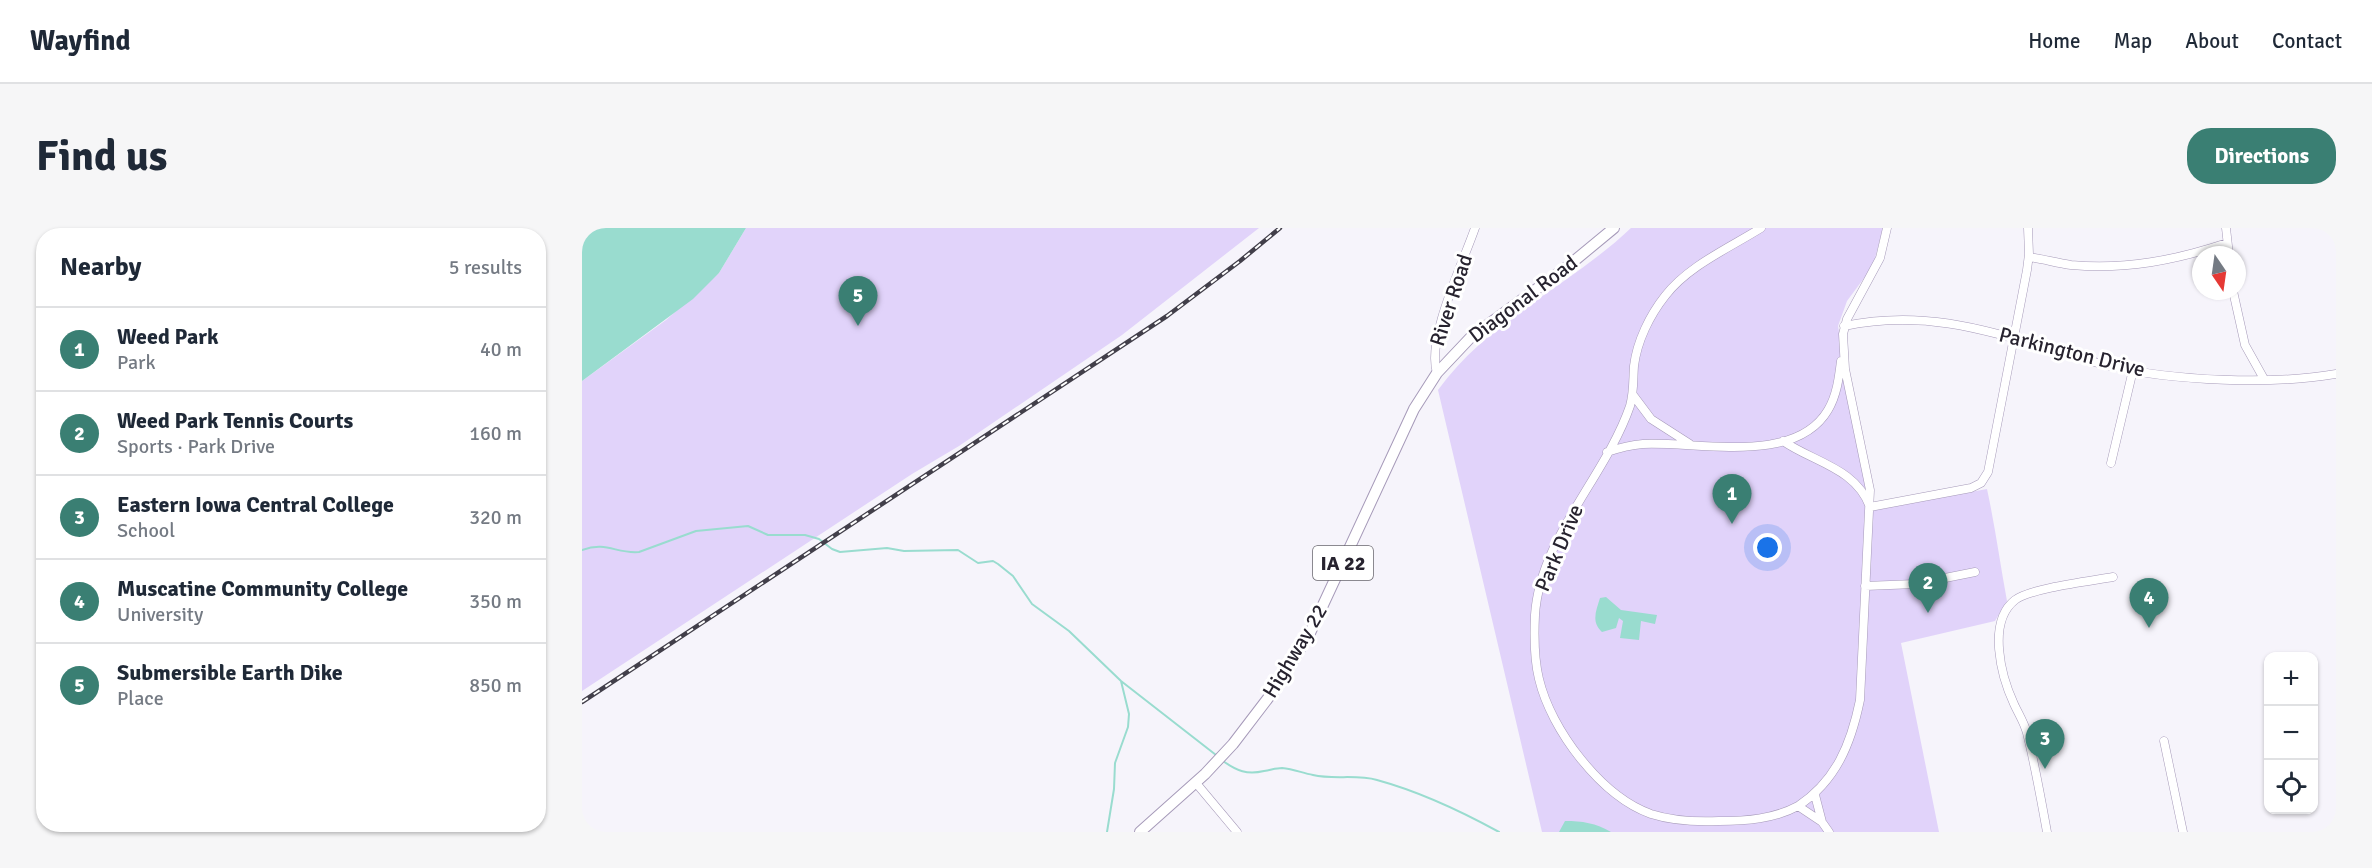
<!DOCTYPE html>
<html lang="en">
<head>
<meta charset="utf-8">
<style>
  body { margin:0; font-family:Signika,sans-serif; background:#f6f6f7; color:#1f2937 }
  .controls { position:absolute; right:18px; bottom:18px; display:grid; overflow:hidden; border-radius:12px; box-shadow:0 2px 4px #0004 }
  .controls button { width:54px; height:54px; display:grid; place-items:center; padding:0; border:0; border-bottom:2px solid #e0e1e3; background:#fff; color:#1f2937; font:30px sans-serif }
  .compass { position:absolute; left:1610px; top:18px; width:54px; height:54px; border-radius:50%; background:#fff; box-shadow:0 2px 4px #0004; rotate:167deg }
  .you { position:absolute; left:1186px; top:320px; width:21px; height:21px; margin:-15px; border:4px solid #fff; border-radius:50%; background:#1a73e8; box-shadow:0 0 0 9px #1a73e833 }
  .badge { display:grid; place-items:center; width:39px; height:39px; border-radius:50%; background:#3a7f73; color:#fff; font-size:20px; font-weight:700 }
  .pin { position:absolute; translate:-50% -50px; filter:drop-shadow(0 2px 3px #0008) }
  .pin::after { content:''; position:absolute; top:32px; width:21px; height:18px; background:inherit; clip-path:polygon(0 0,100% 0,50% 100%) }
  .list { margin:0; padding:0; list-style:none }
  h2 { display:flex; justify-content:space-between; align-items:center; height:78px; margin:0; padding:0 24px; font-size:26px }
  h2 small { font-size:20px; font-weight:400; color:#747a83 }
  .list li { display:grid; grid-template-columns:39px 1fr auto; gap:18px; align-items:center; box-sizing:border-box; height:84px; padding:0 24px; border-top:2px solid #e0e1e3 }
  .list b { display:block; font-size:22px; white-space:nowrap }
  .list p { margin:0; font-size:20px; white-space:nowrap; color:#747a83 }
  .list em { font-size:20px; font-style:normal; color:#747a83 }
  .icon { flex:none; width:33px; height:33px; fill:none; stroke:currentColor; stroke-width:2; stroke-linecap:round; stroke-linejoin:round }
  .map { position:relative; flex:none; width:1754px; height:604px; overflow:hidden; border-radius:24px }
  header { display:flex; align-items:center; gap:36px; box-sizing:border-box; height:84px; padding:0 30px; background:#fff; border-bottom:2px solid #e0e1e3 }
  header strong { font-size:28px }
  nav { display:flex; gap:33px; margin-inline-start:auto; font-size:21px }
  .intro { display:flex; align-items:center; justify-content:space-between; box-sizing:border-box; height:144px; padding:0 36px }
  h1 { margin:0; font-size:42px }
  .button { padding:15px 27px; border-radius:24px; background:#3a7f73; color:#fff; font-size:21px; font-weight:700 }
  main { display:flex; gap:36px; padding:0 36px }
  aside { flex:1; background:#fff; border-radius:24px; box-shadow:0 2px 4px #0004 }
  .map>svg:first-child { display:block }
</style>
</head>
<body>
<header>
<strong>Wayfind</strong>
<nav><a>Home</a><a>Map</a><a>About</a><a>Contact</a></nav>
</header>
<div class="intro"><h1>Find us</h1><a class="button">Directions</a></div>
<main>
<aside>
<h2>Nearby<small>5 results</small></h2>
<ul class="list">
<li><span class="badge">1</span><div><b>Weed Park</b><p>Park</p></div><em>40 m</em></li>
<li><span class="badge">2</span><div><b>Weed Park Tennis Courts</b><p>Sports · Park Drive</p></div><em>160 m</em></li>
<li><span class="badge">3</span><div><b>Eastern Iowa Central College</b><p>School</p></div><em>320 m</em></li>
<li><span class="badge">4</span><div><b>Muscatine Community College</b><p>University</p></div><em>350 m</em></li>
<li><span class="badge">5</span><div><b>Submersible Earth Dike</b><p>Place</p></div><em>850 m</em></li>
</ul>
</aside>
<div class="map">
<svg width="1754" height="604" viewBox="0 0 1754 604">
  <rect width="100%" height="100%" fill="#f6f4fb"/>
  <path fill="#e1d3fa" d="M 164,0 L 677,0 L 540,107 L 377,218 L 330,246 L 0,463 L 0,153 L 84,92 L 137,45 Z
    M 1049,0 L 1301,0 L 1291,38 L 1265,73 L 1256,98 L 1288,281 L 1295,281 L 1405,261 C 1413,298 1418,335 1425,373 L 1413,393 L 1319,415 L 1357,604 L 960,604 L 856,162 C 906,92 988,58 1049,0 Z"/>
  <path fill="#99dccf" d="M 0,0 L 164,0 L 137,45 L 111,71 L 0,153 Z
    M 1024,369 L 1039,382 L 1075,387 L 1073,396 L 1059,393 L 1057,412 L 1038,410 L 1041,393 L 1037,390 L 1034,400 L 1020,404 C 1009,394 1014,383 1018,370 Z
    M 983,593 C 1000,593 1014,595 1029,604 L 977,604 Z"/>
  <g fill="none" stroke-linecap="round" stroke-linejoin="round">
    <path stroke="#99dccf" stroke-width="2" d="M 0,322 C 25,313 34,326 57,324 L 114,303 L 166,298 L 186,307 L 223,307 L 237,311 L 250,321 L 258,324 L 305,320 L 322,323 L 376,322 L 396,335 L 411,333 L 416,336 L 431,348 L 450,376 L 487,403 L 539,453 L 634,527
      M 641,533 C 655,543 665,547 682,543 C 689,542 694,540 700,540 C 712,541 720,545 731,547 C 752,552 774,546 795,552 C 839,564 877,582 917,604
      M 525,604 L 532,561 L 533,535 L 546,499 L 547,486 L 539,453"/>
    <g stroke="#a69ab9" stroke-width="9">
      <path id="minor" d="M 1179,0 C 1147,20 1106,38 1083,68 C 1068,87 1055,113 1052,138 C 1051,151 1052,164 1048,178 C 1024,248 958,310 953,387 C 952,408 952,431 957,451 C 969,502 1019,568 1069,586 C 1091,593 1114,594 1137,593 C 1164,593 1192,591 1216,578 L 1240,594 L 1247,604
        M 1644,0 L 1647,27
        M 1447,29 C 1461,31 1475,35 1489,37 C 1544,42 1594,32 1645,15
        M 1651,63 L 1663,117 L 1682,151
        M 1262,98 C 1363,77 1434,115 1528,138 C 1591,153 1691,157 1754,146
        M 855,145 C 844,111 881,35 893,0
        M 1051,167 L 1069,191 L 1108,216
        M 1201,213 C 1231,234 1274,240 1288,279 L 1389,260 L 1399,255 L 1406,244 L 1445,42 L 1447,26 L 1446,0
        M 1025,224 C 1037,220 1049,217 1061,216 C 1115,213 1213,238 1246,182 C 1255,167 1257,149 1259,133
        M 1529,235 L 1551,142
        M 1283,358 L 1333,356 L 1393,344
        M 1582,513 L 1601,604
        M 614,555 L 655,604
        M 1233,567 L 1240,594
        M 1216,578 C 1254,553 1269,516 1278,472 L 1288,262 L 1263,141 L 1261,106 L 1265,91 L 1298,30 L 1305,0
        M 1465,604 C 1459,571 1453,537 1445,505 C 1442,494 1436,485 1432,476 C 1419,448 1405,394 1433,372 C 1449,360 1509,353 1531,349"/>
    </g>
    <g stroke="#a69ab9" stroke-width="12">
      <path id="major" d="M 558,604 L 623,546 L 651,516 L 693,461 L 728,405 L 832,181 L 855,145 L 889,109 L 986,38 L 1032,0"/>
    </g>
    <use href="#minor" stroke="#fff" stroke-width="8"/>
    <use href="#major" stroke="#fff" stroke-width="10"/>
    <g stroke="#423f4a" stroke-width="4.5">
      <path id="rail" d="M 0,474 L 585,88 L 658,33 L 698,0"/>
    </g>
    <use href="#rail" stroke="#fff" stroke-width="2" stroke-dasharray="7" stroke-linecap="butt"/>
  </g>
  <g text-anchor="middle" stroke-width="6" stroke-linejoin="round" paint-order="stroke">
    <rect fill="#fff" stroke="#68656d" stroke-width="1.5" x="731" y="318" width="60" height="34" rx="4.5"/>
    <g font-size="20" font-weight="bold" fill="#27232f">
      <text x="761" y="342">IA 22</text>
    </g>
    <g font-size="21" fill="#27232f" stroke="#fff">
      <text transform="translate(941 71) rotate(-37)" y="7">Diagonal Road</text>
      <text transform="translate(869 72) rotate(-72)" y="7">River Road</text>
      <text transform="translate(1490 124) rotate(14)" y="7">Parkington Drive</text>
      <text transform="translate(977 320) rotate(-67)" y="7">Park Drive</text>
      <text transform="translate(713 423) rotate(-59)" y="7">Highway 22</text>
    </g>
  </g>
</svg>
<div class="controls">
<button>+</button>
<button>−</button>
<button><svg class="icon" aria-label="locate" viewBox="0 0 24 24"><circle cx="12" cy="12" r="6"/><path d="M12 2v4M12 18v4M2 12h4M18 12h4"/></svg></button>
</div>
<svg class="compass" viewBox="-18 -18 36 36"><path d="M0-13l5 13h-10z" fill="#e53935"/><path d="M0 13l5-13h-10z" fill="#747a83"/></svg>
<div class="you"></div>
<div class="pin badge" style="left:1150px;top:296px">1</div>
<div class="pin badge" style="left:1346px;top:385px">2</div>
<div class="pin badge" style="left:1463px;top:541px">3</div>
<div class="pin badge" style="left:1567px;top:400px">4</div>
<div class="pin badge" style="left:276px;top:98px">5</div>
</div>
</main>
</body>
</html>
